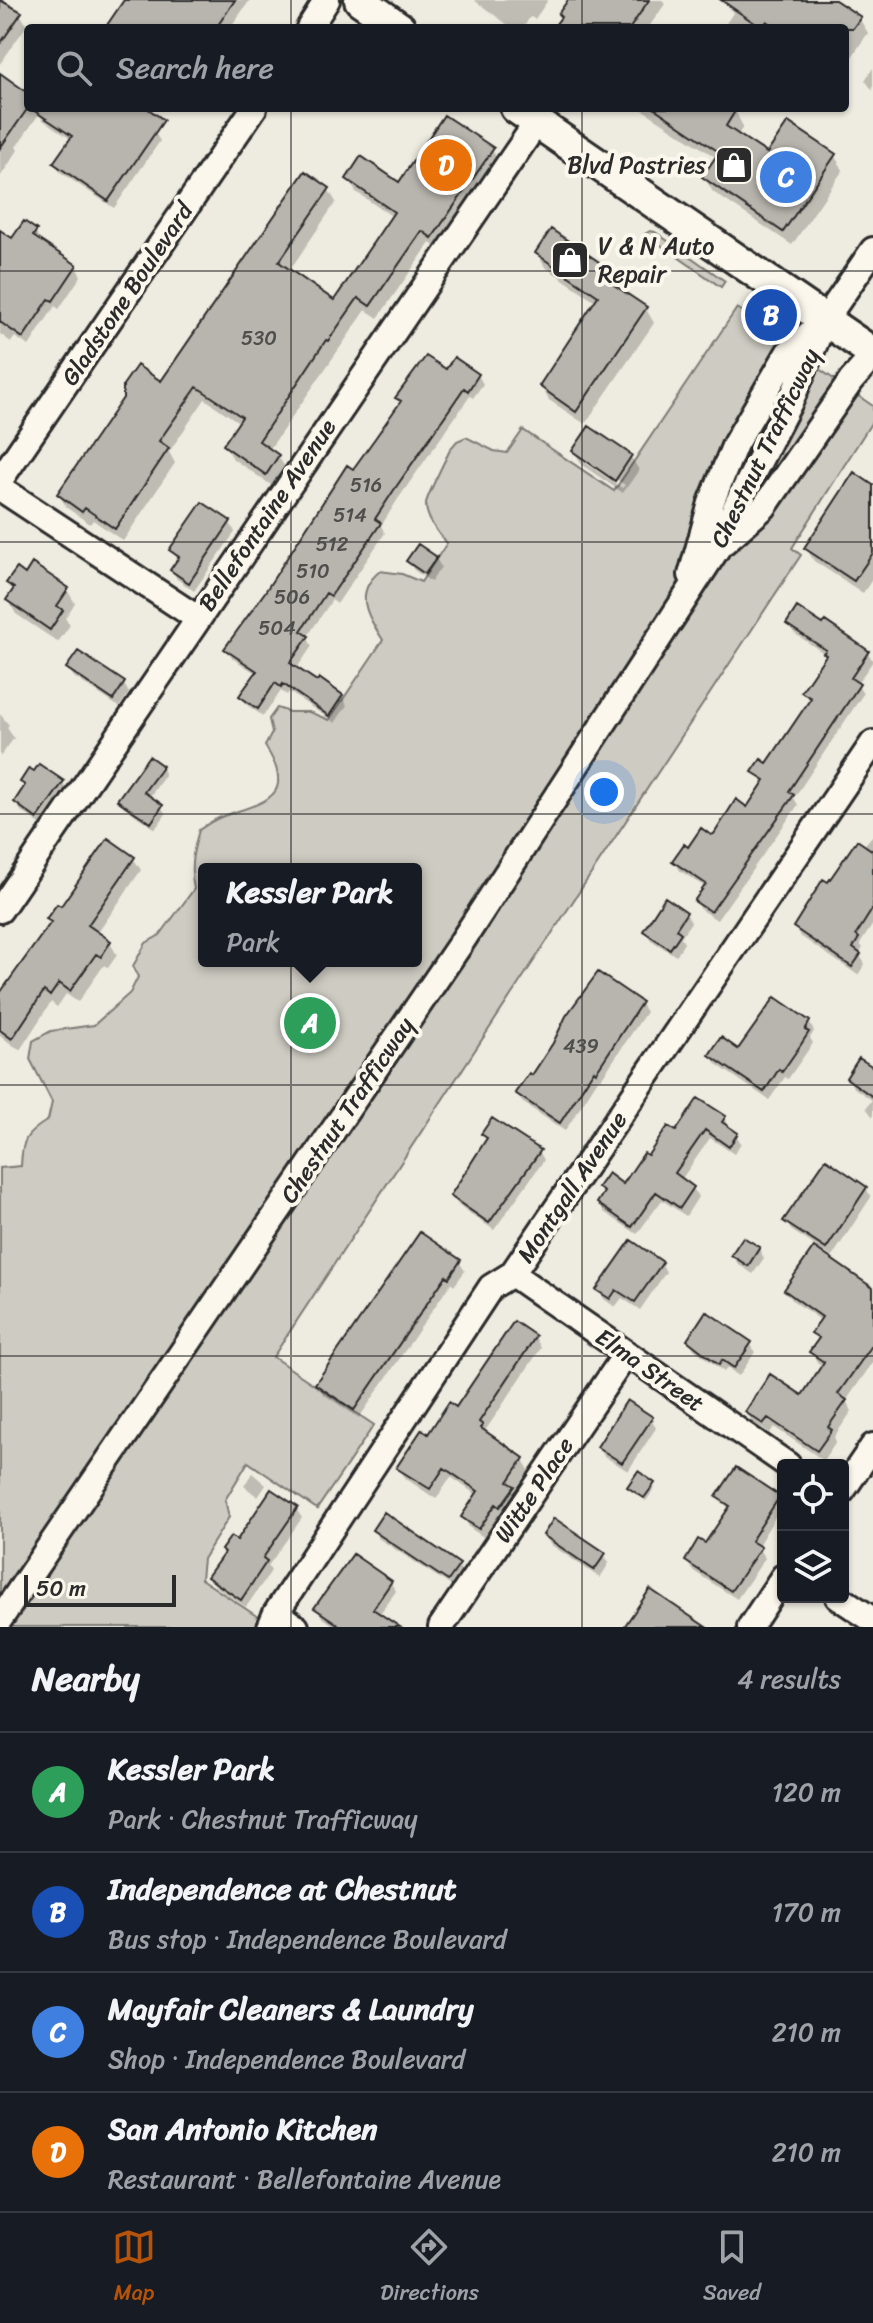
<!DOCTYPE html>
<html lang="en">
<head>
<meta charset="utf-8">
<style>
  body { margin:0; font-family:Sriracha,sans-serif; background:#20242c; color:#f1f3f6 }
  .controls { position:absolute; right:24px; bottom:24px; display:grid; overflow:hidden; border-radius:8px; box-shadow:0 2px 6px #0004 }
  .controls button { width:72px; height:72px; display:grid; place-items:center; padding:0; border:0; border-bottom:2px solid #363941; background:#171b24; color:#f1f3f6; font:40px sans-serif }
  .scale { position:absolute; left:24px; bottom:20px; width:152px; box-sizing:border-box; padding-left:8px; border:4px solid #2b2b2b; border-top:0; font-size:22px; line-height:28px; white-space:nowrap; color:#2b2b2b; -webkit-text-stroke:6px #fbf7ec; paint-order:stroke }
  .you { position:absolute; left:604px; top:792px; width:28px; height:28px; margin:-20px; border:6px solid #fff; border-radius:50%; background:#1a73e8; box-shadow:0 0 0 12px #1a73e833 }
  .badge { display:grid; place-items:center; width:52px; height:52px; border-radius:50%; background:#b45309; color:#fff; font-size:26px; font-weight:700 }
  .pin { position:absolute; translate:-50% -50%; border:4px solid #fff; box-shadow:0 2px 8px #0006 }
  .popup { position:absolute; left:198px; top:863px; width:224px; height:104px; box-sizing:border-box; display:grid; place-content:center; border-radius:8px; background:#171b24; filter:drop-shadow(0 2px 6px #0005); font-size:26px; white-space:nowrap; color:#9ea1a6 }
  .popup b { font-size:30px; color:#f1f3f6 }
  .popup::after { content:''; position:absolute; left:50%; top:100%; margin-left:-16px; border:16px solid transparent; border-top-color:#171b24 }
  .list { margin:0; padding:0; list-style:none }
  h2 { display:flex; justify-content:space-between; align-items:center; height:104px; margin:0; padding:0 32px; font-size:34px }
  h2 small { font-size:26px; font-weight:400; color:#9ea1a6 }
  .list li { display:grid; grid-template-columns:52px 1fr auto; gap:24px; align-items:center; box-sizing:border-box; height:120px; padding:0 32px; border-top:2px solid #363941 }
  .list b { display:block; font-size:30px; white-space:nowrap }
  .list p { margin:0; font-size:26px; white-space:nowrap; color:#9ea1a6 }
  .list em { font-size:26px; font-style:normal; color:#9ea1a6 }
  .icon { flex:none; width:44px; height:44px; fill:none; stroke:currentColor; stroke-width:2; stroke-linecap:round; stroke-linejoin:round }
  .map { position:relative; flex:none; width:873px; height:1627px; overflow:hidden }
  .search { position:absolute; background:#171b24; box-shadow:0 2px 6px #0004; left:24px; right:24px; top:24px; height:88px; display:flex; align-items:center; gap:20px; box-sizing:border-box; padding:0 28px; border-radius:8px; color:#9ea1a6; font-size:30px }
  .sheet { height:584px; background:#171b24 }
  nav { display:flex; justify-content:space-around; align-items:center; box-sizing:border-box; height:112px; border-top:2px solid #363941; background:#171b24; font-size:22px; color:#9ea1a6 }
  nav a { display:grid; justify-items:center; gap:4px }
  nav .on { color:#b45309 }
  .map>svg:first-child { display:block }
</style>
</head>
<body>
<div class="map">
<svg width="873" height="1627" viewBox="0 0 873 1627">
  <rect width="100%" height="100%" fill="#eeebe0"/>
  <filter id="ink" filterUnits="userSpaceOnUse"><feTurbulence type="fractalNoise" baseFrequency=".0125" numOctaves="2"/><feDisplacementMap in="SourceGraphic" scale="16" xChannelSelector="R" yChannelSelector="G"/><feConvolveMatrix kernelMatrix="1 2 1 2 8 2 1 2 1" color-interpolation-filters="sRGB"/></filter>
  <g filter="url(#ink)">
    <path fill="#cecbc2" stroke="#7c7b76" stroke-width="2" fill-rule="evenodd" d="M 650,231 L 655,232 L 725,281 L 721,287 L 645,234 Z
      M 737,308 L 750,316 L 748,320 L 873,406 L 873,420 L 792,548 L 801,555 L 273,1357 L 374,1425 L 317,1509 L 248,1462 L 225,1500 L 229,1517 L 203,1559 L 201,1579 L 273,1627 L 0,1627 L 0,1168 L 21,1166 C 22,1140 25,1134 48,1120 L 52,1102 L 30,1059 L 33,1041 L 51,1031 L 94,1025 L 130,993 L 138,977 L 133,966 L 146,943 L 160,935 L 194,889 C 189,867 193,851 199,830 C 206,825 213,820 221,817 C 260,802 300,800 265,746 L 272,733 L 269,719 L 277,708 L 289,712 L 309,712 L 329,720 L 383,640 C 367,615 353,593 380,571 L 402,574 L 421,582 L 447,543 C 438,534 425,517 426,503 C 428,494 446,458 451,448 L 457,441 L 466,437 L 494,451 L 507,453 L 523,430 L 614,491 ZM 204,869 L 416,869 L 416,961 L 204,961 Z"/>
    <path fill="#0003" fill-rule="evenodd" d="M 0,0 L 20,14 L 27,25 L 0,64 Z
      M 126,0 L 250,0 L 230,28 L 107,28 Z
      M 474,0 L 548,0 L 535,19 L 530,17 L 523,28 L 512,28 Z
      M 570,0 L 662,0 L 665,4 L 648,28 L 556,28 Z
      M 724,0 L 832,0 L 859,18 L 868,33 L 845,67 L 845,28 L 723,28 L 733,13 Z
      M 873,68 L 873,91 L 865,80 Z
      M 0,75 L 28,95 L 28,108 L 115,108 L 155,133 L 160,141 L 114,208 L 60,172 L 55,163 L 72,140 L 43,120 L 39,114 L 16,147 L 18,150 L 0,177 Z
      M 640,108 L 734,108 L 743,127 L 737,136 L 768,156 L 834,155 L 843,170 L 792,245 L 713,192 L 704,177 L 717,158 Z
      M 492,150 L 500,163 L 440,250 L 430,243 L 378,318 L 366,310 L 269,450 L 278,456 L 286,469 L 274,487 L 233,459 L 225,445 L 240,423 L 205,399 L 169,452 L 175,463 L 123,541 L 93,520 L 90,524 L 67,508 L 59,495 L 161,384 L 328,189 L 336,202 L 289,271 L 335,302 L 393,217 L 356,192 L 348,179 L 399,185 Z
      M 36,231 L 39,242 L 76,267 L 81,276 L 59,309 L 55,306 L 29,346 L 15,337 L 11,342 L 0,334 L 0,232 L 13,241 Z
      M 537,253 L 604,268 L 612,282 L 610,284 L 646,309 L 654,323 L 585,424 L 549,400 L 541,386 L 597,302 L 545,267 Z
      M 446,372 L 478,375 L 483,384 L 473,398 L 470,396 L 398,499 L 381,526 L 385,533 L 337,604 L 332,600 L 307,637 L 312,646 L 297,668 L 342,696 L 347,705 L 335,723 L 289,692 L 287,695 L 281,691 L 263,716 L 247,705 L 241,696 L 257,674 L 232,658 L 227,649 L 401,404 L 398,398 Z
      M 574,451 L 631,457 L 639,470 L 623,493 L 582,465 ZM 583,456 L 625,485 L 622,488 L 583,461 Z
      M 873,488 L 873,578 L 863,593 L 814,561 L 806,548 Z
      M 230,523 L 235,532 L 194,591 L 177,579 L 172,570 L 179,561 L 172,550 Z
      M 436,558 L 441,567 L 431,582 L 414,570 L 408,561 Z
      M 25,577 L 67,590 L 75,603 L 65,618 L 70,625 L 58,642 L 16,614 L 8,600 L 14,592 L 9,583 Z
      M 789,624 L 868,653 L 873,661 L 857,684 L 863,694 L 794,798 L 798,805 L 717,920 L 701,910 L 696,901 L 705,887 L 679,870 L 675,861 L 748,810 L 765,784 L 755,772 L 768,766 L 811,702 L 804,692 L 828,656 L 794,633 Z
      M 68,668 L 124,684 L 129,693 L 119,707 L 74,677 Z
      M 0,714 L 9,725 L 7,728 L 14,738 L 0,757 Z
      M 161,767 L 165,775 L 149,798 L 161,807 L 166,814 L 155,829 L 124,807 L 119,800 Z
      M 22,782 L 62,782 L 67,791 L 43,826 L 21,811 L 16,802 L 26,788 Z
      M 873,835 L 873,924 L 860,944 L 863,948 L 859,954 L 865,964 L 858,975 L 800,936 L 795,927 Z
      M 133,858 L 141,870 L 97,934 L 110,943 L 117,955 L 108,968 L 104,965 L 78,1002 L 66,994 L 57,1007 L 51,1002 L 20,1050 L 0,1036 L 0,998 L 52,925 L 49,919 Z
      M 686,913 L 691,922 L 681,937 L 684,943 L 676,956 L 651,940 L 645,931 Z
      M 599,974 L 641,1004 L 646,1012 L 601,1079 L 599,1078 L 565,1131 L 522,1102 L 517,1093 L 533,1078 Z
      M 809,1022 L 814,1031 L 810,1038 L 813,1043 L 788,1079 L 785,1077 L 769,1100 L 716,1064 L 711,1055 L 739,1052 Z
      M 873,1070 L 873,1117 L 866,1108 L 872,1100 L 853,1087 L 848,1078 Z
      M 724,1118 L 729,1127 L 728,1129 L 736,1135 L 741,1143 L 734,1154 L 710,1138 L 681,1180 L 693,1188 L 698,1197 L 686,1216 L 662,1200 L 637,1234 L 604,1212 L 599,1203 L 605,1195 L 600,1187 L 623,1187 L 648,1158 L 677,1134 Z
      M 484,1134 L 539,1151 L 544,1160 L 494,1230 L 458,1205 L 453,1196 L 487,1141 Z
      M 866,1188 L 871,1197 L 832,1257 L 824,1252 L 822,1255 L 873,1291 L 873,1362 L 846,1401 L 852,1411 L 834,1437 L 836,1442 L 823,1460 L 774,1427 L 770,1433 L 753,1423 L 747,1413 L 803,1398 L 824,1367 L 817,1362 L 812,1352 L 819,1342 L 814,1333 L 822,1321 L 792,1300 L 787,1290 L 817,1247 L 791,1230 L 786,1221 Z
      M 759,1249 L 764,1258 L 753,1274 L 738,1264 L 733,1255 Z
      M 459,1262 L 465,1271 L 454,1286 L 451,1283 L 359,1418 L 323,1394 L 318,1385 Z
      M 661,1263 L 666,1272 L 640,1310 L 622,1298 L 615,1307 L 604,1299 L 599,1290 Z
      M 535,1337 L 541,1348 L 485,1431 L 523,1460 L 529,1470 L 515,1490 L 519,1498 L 507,1516 L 502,1513 L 485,1538 L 470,1528 L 463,1517 L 478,1496 L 451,1477 L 436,1499 L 405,1478 L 399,1468 Z
      M 689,1340 L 750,1343 L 755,1352 L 739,1376 L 727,1368 L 724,1372 L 694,1349 Z
      M 651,1419 L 656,1428 L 628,1471 L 604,1456 L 599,1447 Z
      M 252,1473 L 266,1485 L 258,1497 L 244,1486 Z
      M 653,1484 L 655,1488 L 646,1501 L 629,1487 Z
      M 719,1497 L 779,1497 L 783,1504 L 757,1547 L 765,1558 L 737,1599 L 692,1570 L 687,1561 L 705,1546 L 730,1510 Z
      M 296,1509 L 302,1518 L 268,1566 L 271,1571 L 246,1607 L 215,1586 L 210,1577 L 238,1543 Z
      M 374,1530 L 458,1566 L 463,1573 L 453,1587 L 378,1538 Z
      M 545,1535 L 604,1554 L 609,1563 L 600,1578 L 550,1544 Z
      M 390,1582 L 396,1591 L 379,1615 L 387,1627 L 336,1627 L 322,1617 L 317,1608 Z"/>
    <path fill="#b8b5ae" stroke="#2b2b2b" stroke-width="2" d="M 0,0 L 22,12 L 0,44 Z
      M 124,0 L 235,0 L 216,28 L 105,28 Z
      M 568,0 L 649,0 L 630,28 L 553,28 L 561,17 L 558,14 Z
      M 721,0 L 835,0 L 861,17 L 853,28 L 778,28 L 767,21 L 762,28 Z
      M 0,73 L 28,93 L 28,108 L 0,148 Z
      M 30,108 L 147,108 L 164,120 L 108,201 L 53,163 L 72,136 Z
      M 654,108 L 737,108 L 726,126 L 767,153 L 788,122 L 836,154 L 783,232 L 702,177 L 719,152 Z
      M 444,115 L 494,148 L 432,238 L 422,231 L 370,306 L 358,298 L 328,341 L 326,340 L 259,441 L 279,455 L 266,475 L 223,445 L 242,417 L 197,387 L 159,441 L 169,448 L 115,529 L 85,508 L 82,512 L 57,494 L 123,398 L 123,385 L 137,365 L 161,381 L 305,171 L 330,188 L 279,262 L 334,300 L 394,212 L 346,179 L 361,156 L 399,182 Z
      M 24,221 L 37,230 L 33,236 L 77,265 L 53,301 L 49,299 L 23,338 L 0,322 L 0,230 L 12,238 Z
      M 551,229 L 605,266 L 599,275 L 647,307 L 576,412 L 539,386 L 598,296 L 535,253 Z
      M 426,356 L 446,369 L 454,357 L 479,374 L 468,391 L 464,388 L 394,490 L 375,519 L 381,523 L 331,596 L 326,593 L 301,631 L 309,636 L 290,663 L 317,681 L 319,678 L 343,695 L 329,716 L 283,684 L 281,687 L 275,683 L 258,709 L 239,696 L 257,671 L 224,649 L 265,592 L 347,465 L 353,469 L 376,437 L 401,401 L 395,398 Z
      M 589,426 L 632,455 L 615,481 L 572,451 Z
      M 854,472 L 873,485 L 873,553 L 854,581 L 804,548 Z
      M 202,502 L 231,521 L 189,583 L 170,570 L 179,557 L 169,550 Z
      M 418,544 L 437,557 L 425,574 L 406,561 Z
      M 32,563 L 69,588 L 57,606 L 63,610 L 50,630 L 6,600 L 14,588 L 6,583 L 17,568 L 25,574 Z
      M 797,607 L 823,624 L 825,621 L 869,651 L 851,678 L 860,684 L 789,791 L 794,795 L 711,912 L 694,901 L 706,884 L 672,861 L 684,844 L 688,847 L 701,828 L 711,835 L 714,834 L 736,799 L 747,807 L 765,780 L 752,772 L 761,759 L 767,763 L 811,698 L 801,692 L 826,655 L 823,653 L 826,650 L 786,624 Z
      M 78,651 L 125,682 L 113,700 L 66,668 Z
      M 149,756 L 163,766 L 144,792 L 163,805 L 151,823 L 117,800 Z
      M 39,764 L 64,781 L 37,819 L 14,802 L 25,785 L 20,782 L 29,768 L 34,771 Z
      M 108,838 L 135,857 L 88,925 L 111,941 L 101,957 L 96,954 L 70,991 L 59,983 L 50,996 L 44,991 L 12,1039 L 0,1030 L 0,993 L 51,922 L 46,919 L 57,904 L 61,906 Z
      M 857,840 L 873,851 L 873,908 L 856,935 L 859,938 L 853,948 L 861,954 L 852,967 L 793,927 L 823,879 L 828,882 Z
      M 665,897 L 687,912 L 676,929 L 681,933 L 670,949 L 643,931 Z
      M 598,972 L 642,1002 L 596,1072 L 594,1070 L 560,1123 L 515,1093 L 529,1073 L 532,1075 L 553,1043 L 566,1016 Z
      M 775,997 L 810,1021 L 805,1030 L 809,1032 L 800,1046 L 782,1072 L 779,1069 L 764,1092 L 709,1055 L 721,1037 L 738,1049 Z
      M 859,1058 L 873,1067 L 873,1097 L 846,1078 Z
      M 698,1098 L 726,1116 L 722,1122 L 738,1133 L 729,1147 L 705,1130 L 675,1173 L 694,1187 L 680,1208 L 656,1192 L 632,1227 L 597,1203 L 604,1192 L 598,1187 L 608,1173 L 623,1184 L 644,1153 L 648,1155 L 668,1126 L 676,1131 Z
      M 492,1118 L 541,1150 L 489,1223 L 450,1196 L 487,1138 L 481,1134 Z
      M 826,1159 L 867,1187 L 826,1249 L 783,1221 Z
      M 420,1232 L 461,1260 L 449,1278 L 446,1276 L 354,1410 L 315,1384 Z
      M 743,1237 L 760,1247 L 748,1266 L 731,1255 Z
      M 631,1240 L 663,1262 L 635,1302 L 616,1290 L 610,1299 L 596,1290 Z
      M 814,1247 L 873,1288 L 873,1344 L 838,1394 L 847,1400 L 828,1427 L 832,1430 L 817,1451 L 768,1418 L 763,1424 L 745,1412 L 770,1374 L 802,1395 L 824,1362 L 809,1352 L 819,1338 L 811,1333 L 822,1317 L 784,1290 Z
      M 706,1311 L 752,1342 L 734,1368 L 722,1360 L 719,1365 L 687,1340 Z
      M 514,1321 L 536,1336 L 479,1422 L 483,1425 L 481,1428 L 524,1458 L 508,1482 L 515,1486 L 500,1507 L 496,1504 L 479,1529 L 461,1517 L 478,1491 L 444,1468 L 430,1489 L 396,1468 L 422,1429 L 428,1434 L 449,1402 L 456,1407 Z
      M 627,1400 L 653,1417 L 622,1463 L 597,1447 Z
      M 736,1467 L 780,1496 L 751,1541 L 761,1547 L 731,1591 L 685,1561 L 698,1539 L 705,1543 L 730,1506 L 716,1497 Z
      M 638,1471 L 655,1483 L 644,1498 L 627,1487 Z
      M 271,1489 L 298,1507 L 263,1558 L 267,1561 L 241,1600 L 207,1577 L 224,1553 L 221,1550 L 231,1536 L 237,1540 Z
      M 384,1512 L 460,1564 L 448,1581 L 372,1530 Z
      M 554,1518 L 606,1553 L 594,1570 L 543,1535 Z
      M 353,1554 L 392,1581 L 373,1609 L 400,1627 L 342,1627 L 314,1608 Z
      M 650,1589 L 706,1627 L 624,1627 Z"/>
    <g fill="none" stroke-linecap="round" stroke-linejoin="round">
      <g stroke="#2b2b2b" stroke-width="30">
        <path id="minor" d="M 309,28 L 327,0
          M 0,480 L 254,108
          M 0,488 L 197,618
          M 724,542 L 764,507 L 851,381 L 873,356
          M 691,575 L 711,503 L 735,444 L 788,353 L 820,324
          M 0,910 L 537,122
          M 512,1274 L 788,1465
          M 843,1490 L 873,1446
          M 838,1597 L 873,1620
          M 276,1613 L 296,1627
          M 0,1619 L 459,946 L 717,549 L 738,502 L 791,400 L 825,320 L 873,250
          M 270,1627 L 276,1613 L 491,1287 L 512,1274 L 873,743
          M 441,1627 L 626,1354
          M 750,1627 L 783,1577"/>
      </g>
      <g stroke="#2b2b2b" stroke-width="36">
        <path id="major" d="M 360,0 L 400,28
          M 516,108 L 873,353"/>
      </g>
      <use href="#minor" stroke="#fbf7ec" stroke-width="24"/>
      <use href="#major" stroke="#fbf7ec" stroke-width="30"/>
    </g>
  </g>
  <path fill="none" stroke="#2b2b2b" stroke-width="2" stroke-opacity="0.55" d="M 291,0 L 291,28M 582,0 L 582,28M 291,108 L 291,1627M 582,108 L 582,1627M 0,271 L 873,271M 0,542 L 873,542M 0,814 L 873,814M 0,1085 L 873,1085M 0,1356 L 873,1356"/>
  <defs>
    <g id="shop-square" transform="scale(2)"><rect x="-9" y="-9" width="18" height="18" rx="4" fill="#2b2b2b" stroke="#fbf7ec"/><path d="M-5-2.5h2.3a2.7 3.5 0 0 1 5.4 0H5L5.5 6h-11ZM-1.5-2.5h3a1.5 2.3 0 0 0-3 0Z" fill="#fff"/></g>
  </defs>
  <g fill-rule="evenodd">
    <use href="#shop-square" x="734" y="165"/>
    <use href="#shop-square" x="570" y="260"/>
  </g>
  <g text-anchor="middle" stroke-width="8" stroke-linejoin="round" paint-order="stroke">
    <g font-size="20" fill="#4e4e4c">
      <text x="259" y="345">530</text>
      <text x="366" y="492">516</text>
      <text x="350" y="522">514</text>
      <text x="332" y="551">512</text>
      <text x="313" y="578">510</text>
      <text x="292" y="604">506</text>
      <text x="277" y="635">504</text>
      <text x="581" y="1053">439</text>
    </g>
    <g font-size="24" fill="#2b2b2b" stroke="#fbf7ec" text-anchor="end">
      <text x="706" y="173">Blvd Pastries</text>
      <text x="598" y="254" text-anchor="start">V &amp; N Auto<tspan x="598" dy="28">Repair</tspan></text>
    </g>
    <g font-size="24" fill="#2b2b2b" stroke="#fbf7ec">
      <text transform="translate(127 294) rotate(-56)" y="8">Gladstone Boulevard</text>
      <text transform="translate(765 448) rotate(-64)" y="8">Chestnut Trafficway</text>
      <text transform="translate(267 515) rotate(-56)" y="8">Bellefontaine Avenue</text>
      <text transform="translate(347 1110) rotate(-56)" y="8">Chestnut Trafficway</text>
      <text transform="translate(572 1187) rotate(-56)" y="8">Montgall Avenue</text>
      <text transform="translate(650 1370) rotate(35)" y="8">Elma Street</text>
      <text transform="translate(534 1490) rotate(-56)" y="8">Witte Place</text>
    </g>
  </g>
</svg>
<div class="controls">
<button><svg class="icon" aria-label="locate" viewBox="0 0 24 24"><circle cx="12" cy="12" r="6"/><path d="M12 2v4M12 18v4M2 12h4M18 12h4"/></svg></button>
<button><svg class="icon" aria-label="layers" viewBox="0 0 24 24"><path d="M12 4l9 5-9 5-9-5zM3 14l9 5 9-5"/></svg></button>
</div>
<div class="scale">50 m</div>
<div class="you"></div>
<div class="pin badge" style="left:310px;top:1023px;background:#2e9e5b">A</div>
<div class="popup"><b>Kessler Park</b>Park</div>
<div class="pin badge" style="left:771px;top:315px;background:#1a4fb4">B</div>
<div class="pin badge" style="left:786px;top:177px;background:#3f7fe0">C</div>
<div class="pin badge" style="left:446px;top:165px;background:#e8710a">D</div>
<div class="search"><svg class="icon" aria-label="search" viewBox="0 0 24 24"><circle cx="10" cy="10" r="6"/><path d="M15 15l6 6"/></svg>Search here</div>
</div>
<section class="sheet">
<h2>Nearby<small>4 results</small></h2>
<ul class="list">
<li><span class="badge" style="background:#2e9e5b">A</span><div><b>Kessler Park</b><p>Park · Chestnut Trafficway</p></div><em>120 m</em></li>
<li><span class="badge" style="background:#1a4fb4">B</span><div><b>Independence at Chestnut</b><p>Bus stop · Independence Boulevard</p></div><em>170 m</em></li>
<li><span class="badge" style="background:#3f7fe0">C</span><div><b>Mayfair Cleaners &amp; Laundry</b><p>Shop · Independence Boulevard</p></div><em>210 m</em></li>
<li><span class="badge" style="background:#e8710a">D</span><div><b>San Antonio Kitchen</b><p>Restaurant · Bellefontaine Avenue</p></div><em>210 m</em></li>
</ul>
</section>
<nav>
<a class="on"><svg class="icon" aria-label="map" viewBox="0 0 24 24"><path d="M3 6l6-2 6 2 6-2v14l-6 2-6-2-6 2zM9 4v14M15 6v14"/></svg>Map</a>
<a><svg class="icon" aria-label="directions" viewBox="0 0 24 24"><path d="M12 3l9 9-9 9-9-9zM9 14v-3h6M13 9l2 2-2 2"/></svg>Directions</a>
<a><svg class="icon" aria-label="saved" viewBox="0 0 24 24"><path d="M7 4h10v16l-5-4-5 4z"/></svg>Saved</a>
</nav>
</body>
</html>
